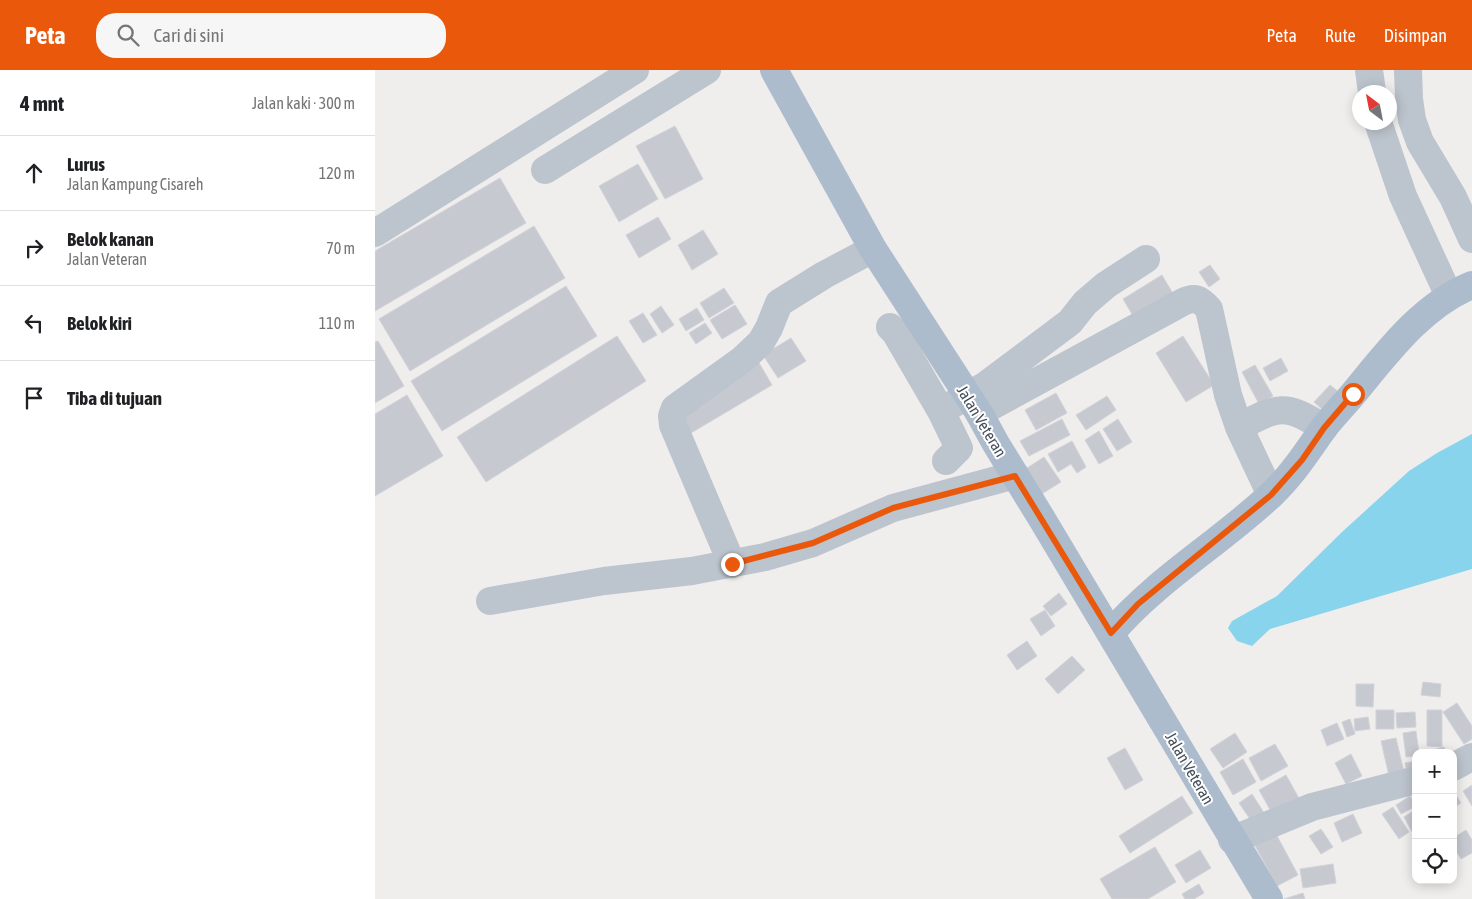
<!DOCTYPE html>
<html lang="id">
<head>
<meta charset="utf-8">
<style>
  body { margin:0; font-family:"Asap Condensed",sans-serif; background:#f6f6f6; color:#202124 }
  .controls { position:absolute; right:15px; bottom:15px; display:grid; overflow:hidden; border-radius:10px; box-shadow:0 2px 12px #0003 }
  .controls button { width:45px; height:45px; display:grid; place-items:center; padding:0; border:0; border-bottom:1px solid #e0e0e0; background:#fff; color:#202124; font:25px sans-serif }
  .compass { position:absolute; left:977px; top:15px; width:45px; height:45px; border-radius:50%; background:#fff; box-shadow:0 2px 12px #0003; rotate:328deg }
  .stop { position:absolute; width:15px; height:15px; margin:-11px; border:4px solid #ea580c; border-radius:50%; background:#fff }
  .stop.end { background:#ea580c; border-color:#fff; box-shadow:0 1px 5px #0008 }
  .list { margin:0; padding:0; list-style:none }
  h2 { display:flex; justify-content:space-between; align-items:center; height:65px; margin:0; padding:0 20px; font-size:21px }
  h2 small { font-size:16px; font-weight:400; color:#757577 }
  .list li { display:grid; grid-template-columns:32px 1fr auto; gap:15px; align-items:center; box-sizing:border-box; height:75px; padding:0 20px; border-top:1px solid #e0e0e0 }
  .list b { display:block; font-size:19px; white-space:nowrap }
  .list p { margin:0; font-size:16px; white-space:nowrap; color:#757577 }
  .list em { font-size:16px; font-style:normal; color:#757577 }
  .icon { flex:none; width:28px; height:28px; fill:none; stroke:currentColor; stroke-width:2; stroke-linecap:round; stroke-linejoin:round }
  .map { position:relative; flex:none; width:1097px; height:829px; overflow:hidden }
  header { display:flex; align-items:center; gap:30px; box-sizing:border-box; height:70px; padding:0 25px; background:#ea580c; color:#fff }
  header strong { font-size:24px }
  nav { display:flex; gap:28px; margin-inline-start:auto; font-size:18px }
  .search { width:350px; height:45px; background:#f6f6f6; display:flex; align-items:center; gap:12px; box-sizing:border-box; padding:0 18px; border-radius:20px; color:#757577; font-size:19px }
  main { display:flex }
  aside { flex:1; background:#fff }
  .map>svg:first-child { display:block }
</style>
</head>
<body>
<header>
<strong>Peta</strong>
<div class="search"><svg class="icon" aria-label="search" viewBox="0 0 24 24"><circle cx="10" cy="10" r="6"/><path d="M15 15l6 6"/></svg>Cari di sini</div>
<nav><a>Peta</a><a>Rute</a><a>Disimpan</a></nav>
</header>
<main>
<aside>
<h2>4 mnt<small>Jalan kaki · 300 m</small></h2>
<ul class="list">
<li><svg class="icon" aria-label="ahead" viewBox="0 0 24 24"><path d="M12 20V5M6 11l6-6 6 6"/></svg><div><b>Lurus</b><p>Jalan Kampung Cisareh</p></div><em>120 m</em></li>
<li><svg class="icon" aria-label="right" viewBox="0 0 24 24"><path d="M7 20v-9h11M14 6l5 5-5 5"/></svg><div><b>Belok kanan</b><p>Jalan Veteran</p></div><em>70 m</em></li>
<li><svg class="icon" aria-label="left" viewBox="0 0 24 24"><path d="M17 20v-9H6M10 6l-5 5 5 5"/></svg><div><b>Belok kiri</b></div><em>110 m</em></li>
<li><svg class="icon" aria-label="arrive" viewBox="0 0 24 24"><path d="M6 21V4h12l-3 4 3 4H6"/></svg><div><b>Tiba di tujuan</b></div></li>
</ul>
</aside>
<div class="map">
<svg width="1097" height="829" viewBox="0 0 1097 829">
  <rect width="100%" height="100%" fill="#f0eded"/>
  <path fill="#88d4ec" d="M 1097,364 L 1097,499 L 895,559 L 877,576 L 862,571 L 853,558 L 857,551 L 902,526 L 967,462 L 1034,401 L 1062,383 Z"/>
  <path fill="#c7c9d0" stroke="#d1d3d9" d="M 300,56 L 328,109 L 290,129 L 261,76 Z
    M 263,94 L 283,129 L 244,152 L 224,116 Z
    M 125,108 L 151,153 L 0,241 L 0,181 Z
    M 283,147 L 296,169 L 264,188 L 251,165 Z
    M 159,156 L 190,208 L 35,301 L 4,249 Z
    M 328,160 L 343,184 L 317,200 L 303,175 Z
    M 835,195 L 845,209 L 834,217 L 824,202 Z
    M 787,205 L 800,227 L 761,251 L 748,229 Z
    M 191,216 L 222,266 L 67,361 L 36,311 Z
    M 349,218 L 359,233 L 334,248 L 325,233 Z
    M 360,235 L 372,254 L 347,269 L 335,250 Z
    M 286,236 L 299,255 L 287,263 L 275,244 Z
    M 322,238 L 329,250 L 311,261 L 304,249 Z
    M 268,243 L 282,265 L 268,273 L 254,251 Z
    M 330,253 L 337,263 L 321,274 L 314,263 Z
    M 242,266 L 271,311 L 111,412 L 82,367 Z
    M 808,266 L 839,315 L 811,332 L 781,283 Z
    M 416,268 L 431,291 L 403,308 L 388,285 Z
    M 3,271 L 29,316 L 0,333 L 0,272 Z
    M 906,288 L 913,301 L 895,311 L 888,298 Z
    M 383,291 L 397,315 L 316,363 L 302,339 Z
    M 880,295 L 898,326 L 884,334 L 867,302 Z
    M 955,315 L 965,323 L 949,341 L 939,332 Z
    M 681,323 L 692,343 L 661,360 L 650,340 Z
    M 32,325 L 68,386 L 0,426 L 0,344 Z
    M 732,326 L 741,340 L 711,360 L 701,345 Z
    M 687,349 L 695,365 L 654,386 L 645,371 Z
    M 743,349 L 757,372 L 742,381 L 728,359 Z
    M 724,361 L 738,386 L 724,394 L 710,370 Z
    M 697,371 L 711,397 L 702,403 L 696,394 L 683,402 L 673,384 Z
    M 669,387 L 686,412 L 665,425 L 649,400 Z
    M 684,523 L 692,534 L 676,546 L 668,536 Z
    M 670,540 L 680,556 L 666,566 L 655,549 Z
    M 652,571 L 662,586 L 642,600 L 632,585 Z
    M 697,586 L 710,600 L 683,624 L 670,609 Z
    M 1048,612 L 1066,614 L 1065,627 L 1046,625 Z
    M 981,614 L 999,614 L 998,637 L 981,636 Z
    M 1082,633 L 1097,656 L 1097,669 L 1089,674 L 1068,642 Z
    M 1001,640 L 1019,640 L 1019,659 L 1001,659 Z
    M 1052,640 L 1067,640 L 1067,677 L 1052,676 Z
    M 1040,642 L 1041,657 L 1022,658 L 1021,643 Z
    M 993,647 L 995,659 L 980,661 L 979,649 Z
    M 975,649 L 980,664 L 972,667 L 967,652 Z
    M 962,653 L 969,669 L 952,676 L 946,660 Z
    M 1041,661 L 1044,683 L 1041,683 L 1041,686 L 1031,687 L 1028,663 Z
    M 860,663 L 872,682 L 848,698 L 835,679 Z
    M 1021,668 L 1029,702 L 1014,706 L 1006,671 Z
    M 900,674 L 913,696 L 886,711 L 874,688 Z
    M 1069,677 L 1071,683 L 1055,683 L 1054,681 Z
    M 750,678 L 768,710 L 750,720 L 732,688 Z
    M 976,684 L 987,706 L 971,714 L 960,693 Z
    M 868,689 L 881,712 L 858,725 L 845,702 Z
    M 1041,691 L 1041,706 L 1033,707 L 1030,693 Z
    M 911,705 L 925,730 L 898,745 L 884,720 Z
    M 1097,715 L 1097,736 L 1088,721 Z
    M 1078,720 L 1086,733 L 1078,738 Z
    M 877,724 L 891,746 L 879,755 L 864,733 Z
    M 807,726 L 818,743 L 755,783 L 744,766 Z
    M 1035,726 L 1041,736 L 1026,744 L 1021,735 Z
    M 1018,737 L 1034,762 L 1024,769 L 1007,744 Z
    M 1040,740 L 1041,760 L 1037,762 L 1029,747 Z
    M 978,744 L 987,763 L 967,772 L 959,753 Z
    M 946,759 L 958,777 L 946,784 L 934,766 Z
    M 1091,760 L 1097,770 L 1097,783 L 1086,789 L 1078,776 L 1078,768 Z
    M 900,762 L 923,805 L 902,816 L 879,774 Z
    M 780,777 L 801,812 L 773,829 L 737,829 L 725,809 Z
    M 825,780 L 836,798 L 811,813 L 800,795 Z
    M 958,794 L 961,813 L 928,818 L 925,799 Z
    M 824,814 L 829,823 L 819,829 L 810,829 L 807,824 Z
    M 928,823 L 930,829 L 909,829 Z"/>
  <g fill="none" stroke-linecap="round" stroke-linejoin="round">
    <path stroke="#bcc4cd" stroke-width="28" d="M 994,0 L 997,22
      M 1033,0 L 1034,29 L 1037,50 L 1045,72 L 1078,127 L 1097,169
      M 1003,52 L 1028,126 L 1074,226
      M 170,100 L 332,0
      M 0,163 L 260,0
      M 515,257 L 520,262 L 566,341
      M 604,343 L 808,232 C 820,226 825,229 834,239 L 853,325 L 864,357 L 896,425
      M 864,357 C 904,336 910,333 949,358
      M 571,391 L 584,378 L 566,341 L 611,315 L 695,252 L 710,233 L 731,215 L 771,189
      M 357,494 L 298,355 L 297,346 L 300,338 L 368,289 L 386,272 L 394,258 L 404,233 L 449,205 L 498,179
      M 115,531 L 229,511 L 317,501 L 390,487 L 438,473 L 518,438 L 640,405
      M 1078,697 L 1097,687
      M 857,770 L 937,737 L 1041,710"/>
    <path stroke="#adbccd" stroke-width="28" d="M 399,0 L 498,179 L 604,343 L 621,374 L 667,449 L 894,829
      M 736,563 C 782,509 845,473 897,424 C 917,405 932,382 948,359 C 957,347 968,336 978,324 C 1012,283 1046,236 1097,215"/>
  </g>
  <g fill="none" stroke-linecap="round" stroke-linejoin="round">
    <path stroke="#ea580c" stroke-width="6" d="M 357,494 L 438,473 L 518,438 L 640,406 L 736,563 L 763,534 L 896,425 L 927,390 L 949,358 L 978,324"/>
  </g>
  <g text-anchor="middle" stroke-width="4" stroke-linejoin="round" paint-order="stroke">
    <g font-size="16" fill="#46505b" stroke="#fff">
      <text transform="translate(607 351) rotate(59)" y="6">Jalan Veteran</text>
      <text transform="translate(815 698) rotate(60)" y="6">Jalan Veteran</text>
    </g>
  </g>
</svg>
<div class="controls">
<button>+</button>
<button>−</button>
<button><svg class="icon" aria-label="locate" viewBox="0 0 24 24"><circle cx="12" cy="12" r="6"/><path d="M12 2v4M12 18v4M2 12h4M18 12h4"/></svg></button>
</div>
<svg class="compass" viewBox="-18 -18 36 36"><path d="M0-13l5 13h-10z" fill="#e53935"/><path d="M0 13l5-13h-10z" fill="#757577"/></svg>
<div class="stop" style="left:978px;top:324px"></div>
<div class="stop end" style="left:357px;top:494px"></div>
</div>
</main>
</body>
</html>
